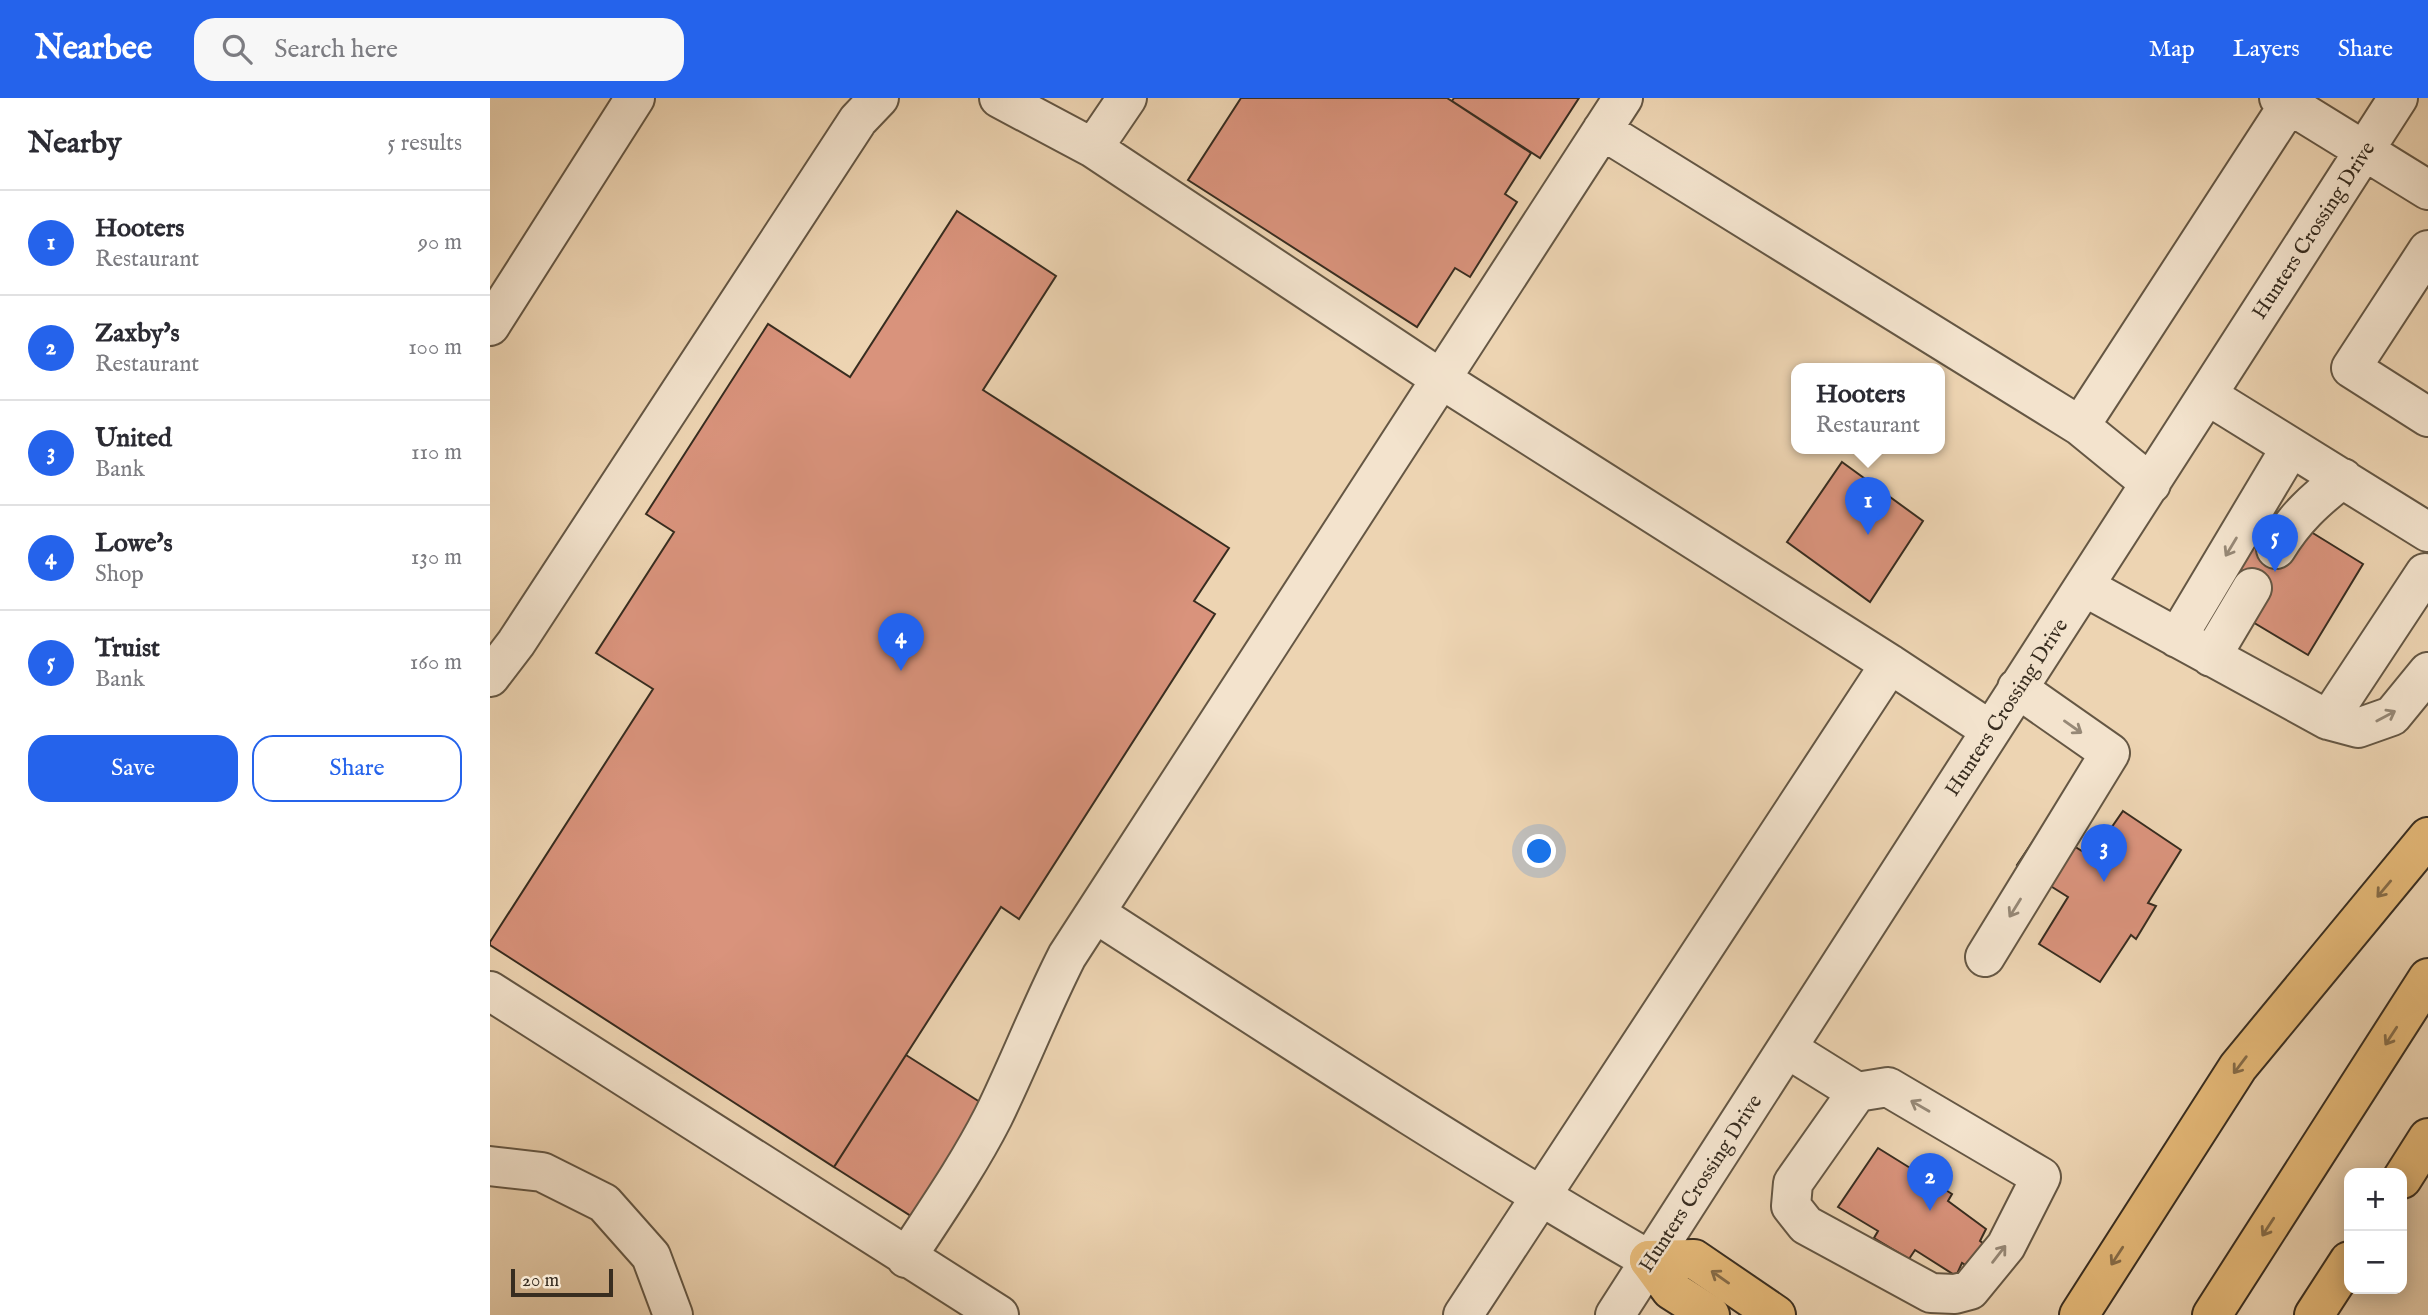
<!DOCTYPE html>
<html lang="en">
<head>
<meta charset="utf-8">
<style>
  body { margin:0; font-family:"IM FELL English",serif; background:#f7f7f7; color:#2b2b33 }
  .controls { position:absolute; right:21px; bottom:21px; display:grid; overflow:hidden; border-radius:14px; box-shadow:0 4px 18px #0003 }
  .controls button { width:63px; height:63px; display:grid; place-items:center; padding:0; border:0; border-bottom:2px solid #e1e1e2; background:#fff; color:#2b2b33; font:35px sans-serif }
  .scale { position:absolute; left:21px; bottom:18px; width:102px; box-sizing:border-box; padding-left:7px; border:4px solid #382d20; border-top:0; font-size:19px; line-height:24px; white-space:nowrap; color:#382d20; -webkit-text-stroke:5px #f3e3cd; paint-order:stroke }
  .you { position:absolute; left:1050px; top:754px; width:24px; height:24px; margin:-18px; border:5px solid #fff; border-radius:50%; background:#1a73e8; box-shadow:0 0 0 10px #1a73e833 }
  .badge { display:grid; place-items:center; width:46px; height:46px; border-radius:50%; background:#2563eb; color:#fff; font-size:23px; font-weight:700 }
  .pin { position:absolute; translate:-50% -58px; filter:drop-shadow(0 2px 4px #0008) }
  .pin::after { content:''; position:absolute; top:37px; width:24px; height:21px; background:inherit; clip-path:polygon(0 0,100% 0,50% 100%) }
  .popup { position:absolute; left:1301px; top:265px; width:154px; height:91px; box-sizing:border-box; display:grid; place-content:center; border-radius:14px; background:#fff; filter:drop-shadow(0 2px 5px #0005); font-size:23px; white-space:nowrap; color:#7c7c81 }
  .popup b { font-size:26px; color:#2b2b33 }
  .popup::after { content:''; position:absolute; left:50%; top:100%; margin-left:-14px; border:14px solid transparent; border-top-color:#fff }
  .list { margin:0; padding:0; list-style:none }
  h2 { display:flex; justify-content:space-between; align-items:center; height:91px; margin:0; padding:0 28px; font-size:30px }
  h2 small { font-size:23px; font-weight:400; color:#7c7c81 }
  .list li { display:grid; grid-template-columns:46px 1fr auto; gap:21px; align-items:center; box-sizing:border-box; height:105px; padding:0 28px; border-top:2px solid #e1e1e2 }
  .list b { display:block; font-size:26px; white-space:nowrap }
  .list p { margin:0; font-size:23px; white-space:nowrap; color:#7c7c81 }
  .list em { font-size:23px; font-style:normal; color:#7c7c81 }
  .actions { display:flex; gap:14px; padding:21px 28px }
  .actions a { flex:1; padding:16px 0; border:2px solid #2563eb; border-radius:21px; text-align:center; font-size:24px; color:#2563eb }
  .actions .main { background:#2563eb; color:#fff }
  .icon { flex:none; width:38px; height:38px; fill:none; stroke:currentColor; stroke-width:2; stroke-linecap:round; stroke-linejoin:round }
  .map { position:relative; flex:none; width:1938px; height:1217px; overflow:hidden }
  header { display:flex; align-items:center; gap:42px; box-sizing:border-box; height:98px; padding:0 35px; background:#2563eb; color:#fff }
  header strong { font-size:33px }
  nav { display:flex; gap:38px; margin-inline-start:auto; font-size:24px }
  .search { width:490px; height:63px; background:#f7f7f7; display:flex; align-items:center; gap:18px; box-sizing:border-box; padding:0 24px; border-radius:21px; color:#7c7c81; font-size:26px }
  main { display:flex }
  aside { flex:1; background:#fff }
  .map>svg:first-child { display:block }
</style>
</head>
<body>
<header>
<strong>Nearbee</strong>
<div class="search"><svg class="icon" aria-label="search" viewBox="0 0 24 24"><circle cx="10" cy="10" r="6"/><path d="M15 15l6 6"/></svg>Search here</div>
<nav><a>Map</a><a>Layers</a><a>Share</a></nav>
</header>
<main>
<aside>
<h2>Nearby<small>5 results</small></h2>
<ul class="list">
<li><span class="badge">1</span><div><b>Hooters</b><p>Restaurant</p></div><em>90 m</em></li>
<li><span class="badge">2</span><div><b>Zaxby's</b><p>Restaurant</p></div><em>100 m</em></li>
<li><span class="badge">3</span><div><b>United</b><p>Bank</p></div><em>110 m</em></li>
<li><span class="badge">4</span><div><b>Lowe's</b><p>Shop</p></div><em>130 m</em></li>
<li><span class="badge">5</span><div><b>Truist</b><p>Bank</p></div><em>160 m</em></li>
</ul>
<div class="actions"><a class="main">Save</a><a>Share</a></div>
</aside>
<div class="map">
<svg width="1938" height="1217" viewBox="0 0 1938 1217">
  <rect width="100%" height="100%" fill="#edd4b2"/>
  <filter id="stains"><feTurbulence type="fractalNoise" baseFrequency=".00286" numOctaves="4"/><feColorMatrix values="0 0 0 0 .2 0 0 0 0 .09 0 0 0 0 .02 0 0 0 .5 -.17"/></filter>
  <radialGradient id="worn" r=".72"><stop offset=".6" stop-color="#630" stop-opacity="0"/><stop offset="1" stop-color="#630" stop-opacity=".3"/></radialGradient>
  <path fill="#d9937c" stroke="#382d20" stroke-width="2" d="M 751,0 L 957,0 L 1041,55 L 1015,96 L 1027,104 L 980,179 L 965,170 L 927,229 L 698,82 Z
    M 964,0 L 1089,0 L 1050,60 L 962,3 Z
    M 467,113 L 566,178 L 493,292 L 739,450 L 704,503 L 725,516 L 529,821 L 511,809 L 344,1069 L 0,847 L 0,844 L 163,591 L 106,555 L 184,434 L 156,416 L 278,226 L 360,279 Z
    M 1352,364 L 1433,423 L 1380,504 L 1297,444 Z
    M 1813,429 L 1873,466 L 1818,557 L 1756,520 L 1771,495 L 1739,476 L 1763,437 L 1796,457 Z
    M 1633,713 L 1691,752 L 1658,805 L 1666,808 L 1646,841 L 1641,837 L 1610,884 L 1549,846 L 1578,799 L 1527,767 L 1553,728 L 1601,759 Z
    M 416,957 L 493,1006 L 421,1118 L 344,1069 Z
    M 1388,1050 L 1462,1096 L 1458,1103 L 1496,1131 L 1490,1143 L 1497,1148 L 1482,1171 L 1472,1165 L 1466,1178 L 1425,1152 L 1419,1161 L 1384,1140 L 1388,1133 L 1348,1109 Z"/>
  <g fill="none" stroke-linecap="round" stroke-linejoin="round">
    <g stroke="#655744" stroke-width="42">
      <path id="minor" d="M 509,0 L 603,50 L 951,281 L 1400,566 L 1500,632
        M 1789,0 L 1938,92
        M 1112,32 L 1590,328 L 1661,386
        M 603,50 L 637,0
        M 1938,152 L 1861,270 L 1938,319
        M 0,228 L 145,0
        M 1717,297 L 1938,434
        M 1590,328 L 1803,0
        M 1786,451 C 1805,420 1824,403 1853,380
        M 1595,489 L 1838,622 L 1935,475
        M 1687,540 L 1801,349
        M 1721,559 L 1762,490
        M 0,579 L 26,545 L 368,22 L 389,0
        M 1838,622 L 1868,630 L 1902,618 L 1938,574
        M 605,815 C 788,933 970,1053 1159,1162
        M 1495,859 L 1620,655 L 1527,590
        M 0,893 L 509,1217
        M 1298,951 L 1367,994 L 1398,989 L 1551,1079 L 1516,1148 L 1480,1192 L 1465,1196 L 1441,1195 L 1316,1127 L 1301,1108 L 1303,1085 L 1367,994
        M 0,1068 L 52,1074 L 114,1105 L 161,1158 L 183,1217
        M 416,1160 C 446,1114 478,1068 503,1019 C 529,966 550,911 577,858 L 1133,0
        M 973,1217 L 1400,566
        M 1125,1217 L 1908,0"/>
    </g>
    <g stroke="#382d20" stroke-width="42">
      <path id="major" d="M 1159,1162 L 1181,1192 L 1220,1217"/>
    </g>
    <g stroke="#382d20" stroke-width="42">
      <path id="highway" d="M 1912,1081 L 1938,1040
        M 1159,1162 L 1204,1161 L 1286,1217
        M 1589,1217 L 1748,969 L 1938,739
        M 1722,1217 L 1938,880
        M 1824,1217 L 1859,1163"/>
    </g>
    <use href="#minor" stroke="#f3e3cd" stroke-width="38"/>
    <use href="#major" stroke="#e6ba79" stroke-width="38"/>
    <use href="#highway" stroke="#e6ba79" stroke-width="38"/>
  </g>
  <defs><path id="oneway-shaft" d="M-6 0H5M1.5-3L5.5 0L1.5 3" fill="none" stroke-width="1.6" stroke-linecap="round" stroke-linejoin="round" transform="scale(1.75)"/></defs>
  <g stroke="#968876">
    <use href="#oneway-shaft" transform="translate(1741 449) rotate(121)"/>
    <use href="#oneway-shaft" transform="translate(1896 618) rotate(-28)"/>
    <use href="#oneway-shaft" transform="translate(1583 629) rotate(35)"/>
    <use href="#oneway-shaft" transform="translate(1525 810) rotate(122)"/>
    <use href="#oneway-shaft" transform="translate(1430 1008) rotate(-150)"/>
    <use href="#oneway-shaft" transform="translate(1509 1156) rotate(-52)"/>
  </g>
  <g stroke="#866c48">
    <use href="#oneway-shaft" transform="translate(1894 791) rotate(130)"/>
    <use href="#oneway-shaft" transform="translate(1901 938) rotate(123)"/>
    <use href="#oneway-shaft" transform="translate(1750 967) rotate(127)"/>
    <use href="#oneway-shaft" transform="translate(1778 1129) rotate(123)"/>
    <use href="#oneway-shaft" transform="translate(1627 1158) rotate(123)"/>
    <use href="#oneway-shaft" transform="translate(1230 1179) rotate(-145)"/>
  </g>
  <g text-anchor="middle" stroke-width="5" stroke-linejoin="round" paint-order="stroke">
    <g font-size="21" fill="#382d20" stroke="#f3e3cd">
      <text transform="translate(1823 132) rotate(-57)" y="7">Hunters Crossing Drive</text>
      <text transform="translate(1516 609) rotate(-57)" y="7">Hunters Crossing Drive</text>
      <text transform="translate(1210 1085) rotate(-57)" y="7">Hunters Crossing Drive</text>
    </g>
  </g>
  <rect width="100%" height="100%" filter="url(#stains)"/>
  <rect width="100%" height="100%" fill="url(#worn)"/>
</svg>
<div class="controls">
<button>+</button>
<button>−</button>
</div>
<div class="scale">20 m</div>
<div class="you"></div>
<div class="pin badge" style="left:1378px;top:437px">1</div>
<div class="popup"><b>Hooters</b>Restaurant</div>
<div class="pin badge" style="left:1440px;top:1113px">2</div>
<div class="pin badge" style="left:1614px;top:784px">3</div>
<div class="pin badge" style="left:411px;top:573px">4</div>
<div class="pin badge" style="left:1785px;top:474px">5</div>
</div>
</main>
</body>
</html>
